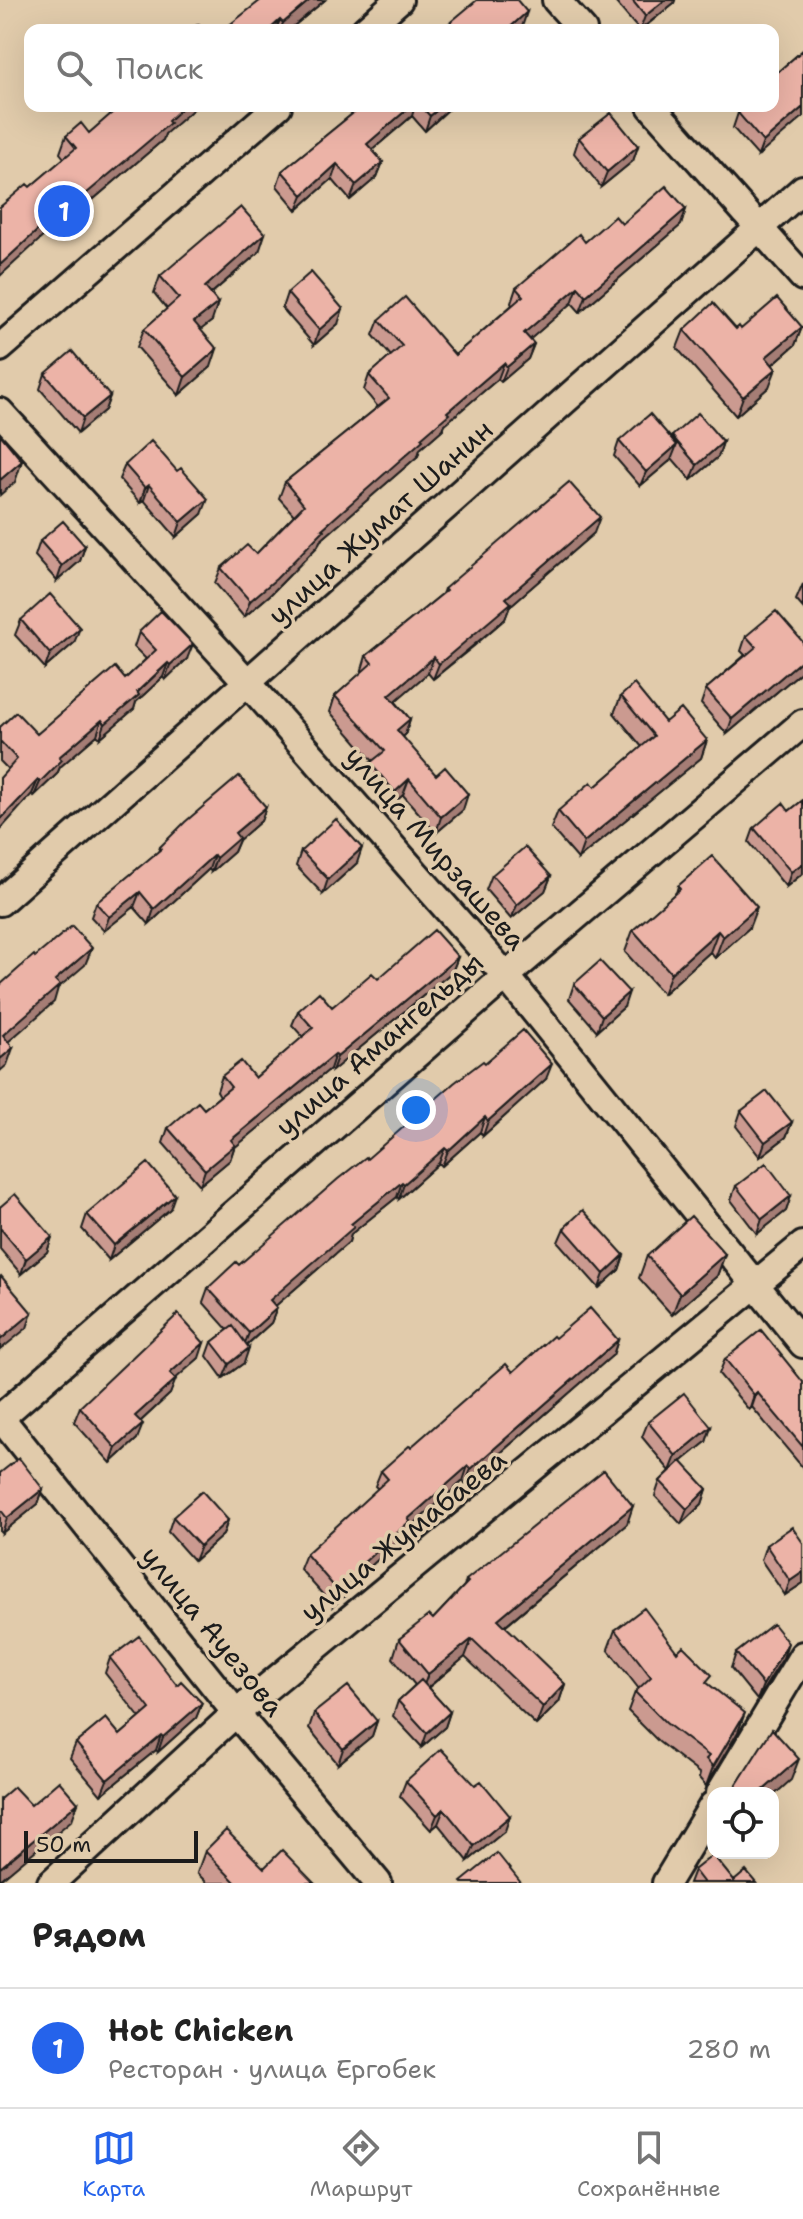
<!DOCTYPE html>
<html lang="ru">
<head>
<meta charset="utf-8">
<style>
  body { margin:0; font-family:"Shantell Sans",sans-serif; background:#f2f2f2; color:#222 }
  .controls { position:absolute; right:24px; bottom:24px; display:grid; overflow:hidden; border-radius:16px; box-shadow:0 8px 32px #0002 }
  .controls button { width:72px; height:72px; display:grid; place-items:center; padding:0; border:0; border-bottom:2px solid #e0e0e0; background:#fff; color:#222; font:40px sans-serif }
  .scale { position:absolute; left:24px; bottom:20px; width:174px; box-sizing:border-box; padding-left:8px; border:4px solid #1c1c1c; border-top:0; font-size:22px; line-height:28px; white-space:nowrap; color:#1c1c1c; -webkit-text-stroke:6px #e1cbab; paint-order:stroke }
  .you { position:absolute; left:416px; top:1110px; width:28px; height:28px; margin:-20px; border:6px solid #fff; border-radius:50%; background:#1a73e8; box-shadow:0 0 0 12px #1a73e833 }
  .badge { display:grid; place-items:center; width:52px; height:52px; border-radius:50%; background:#2563eb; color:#fff; font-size:26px; font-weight:700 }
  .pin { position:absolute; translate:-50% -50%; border:4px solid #fff; box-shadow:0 2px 8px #0006 }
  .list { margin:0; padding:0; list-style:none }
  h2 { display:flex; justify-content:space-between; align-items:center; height:104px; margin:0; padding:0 32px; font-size:34px }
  h2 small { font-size:26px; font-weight:400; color:#767676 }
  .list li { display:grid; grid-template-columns:52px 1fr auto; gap:24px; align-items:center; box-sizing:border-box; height:120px; padding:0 32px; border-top:2px solid #e0e0e0 }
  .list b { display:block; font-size:30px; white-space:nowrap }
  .list p { margin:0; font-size:26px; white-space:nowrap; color:#767676 }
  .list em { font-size:26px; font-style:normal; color:#767676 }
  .icon { flex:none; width:44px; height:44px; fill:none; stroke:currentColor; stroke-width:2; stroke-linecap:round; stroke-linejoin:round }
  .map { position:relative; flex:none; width:803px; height:1883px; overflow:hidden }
  .search { position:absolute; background:#fff; box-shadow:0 8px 32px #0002; left:24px; right:24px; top:24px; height:88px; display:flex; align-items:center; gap:20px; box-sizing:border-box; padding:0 28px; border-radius:16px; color:#767676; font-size:30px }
  .sheet { height:224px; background:#fff }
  nav { display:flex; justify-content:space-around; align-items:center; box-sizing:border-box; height:112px; border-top:2px solid #e0e0e0; background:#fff; font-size:22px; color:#767676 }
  nav a { display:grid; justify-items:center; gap:4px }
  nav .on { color:#2563eb }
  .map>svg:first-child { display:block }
</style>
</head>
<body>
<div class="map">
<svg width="803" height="1883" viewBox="0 0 803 1883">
  <rect width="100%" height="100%" fill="#e1cbab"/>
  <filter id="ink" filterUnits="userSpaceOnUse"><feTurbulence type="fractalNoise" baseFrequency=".0125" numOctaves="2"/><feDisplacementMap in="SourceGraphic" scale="16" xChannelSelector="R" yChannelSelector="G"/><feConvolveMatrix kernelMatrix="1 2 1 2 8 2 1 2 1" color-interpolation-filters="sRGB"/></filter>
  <g filter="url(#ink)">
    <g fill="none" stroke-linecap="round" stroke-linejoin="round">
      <g stroke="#1c1c1c" stroke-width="32">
        <path id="minor" d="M 556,0 L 583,30
          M 365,30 L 399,0
          M 651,106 L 803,277
          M 0,348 L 278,106
          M 0,412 L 248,683 L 506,976 L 803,1344
          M 0,902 L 803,189
          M 0,1417 L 236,1713 L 378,1883
          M 0,1418 L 506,976 L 803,723
          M 720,1793 L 803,1655
          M 51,1883 L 236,1713 L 803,1245
          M 666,1883 L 713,1805"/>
      </g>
      <use href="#minor" stroke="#e1cbab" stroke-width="26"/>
    </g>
    <path fill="#cb9a90" stroke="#1c1c1c" stroke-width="2" d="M 325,0 L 289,30 L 223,30 Z
      M 617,0 L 675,0 L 674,3 L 641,30 L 639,30 L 616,3 Z
      M 803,50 L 758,156 L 733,128 L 738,113 L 773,106 L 773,76 Z
      M 362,106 L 452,106 L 425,131 L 412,116 L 372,150 L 383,162 L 377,177 L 350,200 L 332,179 L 297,210 L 277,186 L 282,171 Z
      M 89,133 L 165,134 L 163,140 L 61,227 L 58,223 L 0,207 L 30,187 L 64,158 L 60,153 L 66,136 Z
      M 579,138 L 638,146 L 633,161 L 601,187 L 574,153 Z
      M 686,209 L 681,225 L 580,312 L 572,303 L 530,339 L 534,344 L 528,359 L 501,382 L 498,379 L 445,424 L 443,429 L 420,449 L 418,456 L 320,541 L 318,546 L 271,594 L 244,617 L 215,583 L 221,568 L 256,554 L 294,515 L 279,498 L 285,482 L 378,407 L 364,390 L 369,375 L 391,356 L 373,335 L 379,320 L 455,355 L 512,305 L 511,303 L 516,288 L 585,242 L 622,224 Z
      M 259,252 L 211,294 L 212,321 L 200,330 L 211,367 L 179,395 L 137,347 L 144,329 L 167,309 L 154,293 L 160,276 Z
      M 287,293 L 338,324 L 314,345 L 282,308 Z
      M 802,327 L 795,345 L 772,365 L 769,387 L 736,416 L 677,348 L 684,330 Z
      M 45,374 L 110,396 L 105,410 L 78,433 L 40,389 Z
      M 672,436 L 723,442 L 718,457 L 691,480 L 672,458 L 671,460 L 640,486 L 614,456 L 619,441 L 671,438 Z
      M 125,465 L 202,514 L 176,537 L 144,500 L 140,503 L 119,479 Z
      M 594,533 L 510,606 L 505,619 L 474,646 L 433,679 L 428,673 L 395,701 L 410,719 L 405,735 L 402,737 L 463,810 L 436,833 L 403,795 L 389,807 L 365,779 L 370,763 L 373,761 L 330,712 L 335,696 L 361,673 L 366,656 L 442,594 L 444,589 Z
      M 40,541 L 85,546 L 80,561 L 57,581 L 35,556 Z
      M 803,584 L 803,608 L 796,600 Z
      M 21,620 L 74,643 L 45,668 L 15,635 Z
      M 139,632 L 187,659 L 165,680 L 163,677 L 136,702 L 134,709 L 100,738 L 97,735 L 60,767 L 57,774 L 34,796 L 0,761 L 0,727 L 37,734 L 125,679 L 146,659 L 134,647 Z
      M 746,636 L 803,642 L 803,670 L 727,734 L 701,704 L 706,689 L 745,655 L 741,651 Z
      M 621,696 L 665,722 L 707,740 L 701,758 L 578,859 L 551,828 L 558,811 L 595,787 L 642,747 L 614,713 Z
      M 803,800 L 803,873 L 786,887 L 749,842 L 754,828 L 789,811 Z
      M 266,807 L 261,821 L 239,840 L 234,852 L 211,872 L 209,869 L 149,924 L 134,907 L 104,931 L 91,917 L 96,903 L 158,852 L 160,847 Z
      M 301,851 L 357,863 L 323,894 L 296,866 Z
      M 492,875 L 551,876 L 545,891 L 511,919 L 486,890 Z
      M 678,886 L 749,928 L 715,958 L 710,952 L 663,994 L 625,952 L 633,930 L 676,893 Z
      M 458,957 L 452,972 L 332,1071 L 330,1069 L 234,1148 L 230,1160 L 200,1185 L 163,1143 L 168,1128 L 204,1109 L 220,1096 L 217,1091 L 222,1076 L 255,1078 L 303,1037 L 292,1025 L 298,1011 L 332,1007 L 378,979 Z
      M 574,984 L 624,1007 L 597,1031 L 569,999 Z
      M 485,1063 L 546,1079 L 483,1136 L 480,1132 L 442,1166 L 439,1163 L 399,1199 L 397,1197 L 351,1234 L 349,1242 L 275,1306 L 277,1308 L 271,1323 L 247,1345 L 244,1363 L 223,1378 L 207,1356 L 212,1342 L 228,1330 L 203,1302 L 208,1288 L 239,1265 Z
      M 741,1111 L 792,1122 L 786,1137 L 760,1157 L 736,1126 Z
      M 736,1186 L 791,1196 L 786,1211 L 757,1234 L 731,1200 Z
      M 0,1207 L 52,1237 L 47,1252 L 21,1274 L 0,1249 Z
      M 170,1209 L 109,1260 L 82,1229 L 87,1214 Z
      M 564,1228 L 624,1255 L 619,1270 L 599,1288 L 558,1242 Z
      M 725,1254 L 717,1276 L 672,1315 L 639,1278 L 647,1256 Z
      M 555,1338 L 618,1340 L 613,1355 L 465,1484 L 463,1481 L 406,1531 L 404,1536 L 363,1573 L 360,1582 L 333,1606 L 300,1569 L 306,1554 L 378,1489 L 375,1486 L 381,1471 L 411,1447 L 513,1372 Z
      M 199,1358 L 175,1378 L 170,1394 L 140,1422 L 137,1439 L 111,1463 L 74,1422 L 80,1407 Z
      M 725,1359 L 803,1382 L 803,1468 L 752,1407 L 749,1410 L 719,1374 Z
      M 648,1422 L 711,1427 L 706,1442 L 681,1462 L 707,1489 L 702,1504 L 681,1524 L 655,1496 L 660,1481 L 670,1471 L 642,1437 Z
      M 0,1473 L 43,1489 L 38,1504 L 2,1533 L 0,1531 Z
      M 173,1517 L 228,1520 L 223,1535 L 194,1561 L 168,1532 Z
      M 627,1524 L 505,1626 L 565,1684 L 559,1702 L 536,1725 L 465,1657 L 428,1688 L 450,1712 L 445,1727 L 422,1747 L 393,1716 L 398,1701 L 415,1685 L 393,1658 L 399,1639 L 433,1619 L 464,1586 L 466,1580 Z
      M 803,1543 L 803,1583 L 785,1595 L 761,1560 L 766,1545 Z
      M 615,1630 L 677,1652 L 709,1685 L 738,1732 L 706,1786 L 699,1778 L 700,1774 L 659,1742 L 628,1711 L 635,1692 L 639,1689 L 608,1649 Z
      M 736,1653 L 783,1658 L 757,1700 L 731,1668 Z
      M 110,1658 L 177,1685 L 202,1703 L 196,1718 L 158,1752 L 156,1750 L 101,1795 L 70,1758 L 76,1743 L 120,1735 L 140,1718 L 105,1673 Z
      M 314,1713 L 377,1721 L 372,1736 L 338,1764 L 309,1728 Z
      M 406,1781 L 505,1831 L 468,1861 L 438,1824 L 431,1830 L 400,1796 Z
      M 205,1851 L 264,1868 L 314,1883 L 207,1883 L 197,1873 Z
      M 694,1870 L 734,1881 L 756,1883 L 689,1883 Z"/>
    <path fill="#a57d75" stroke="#1c1c1c" stroke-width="2" d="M 310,0 L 325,0 L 289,30 L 280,30 L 283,23 Z
      M 665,0 L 675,0 L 674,3 L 640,30 L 645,16 Z
      M 527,12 L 522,27 L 518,30 L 507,30 Z
      M 280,20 L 276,30 L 269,30 Z
      M 184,106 L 197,106 L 165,134 L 163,140 L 61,227 L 67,210 Z
      M 411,106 L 415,106 L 412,116 L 362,159 L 367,144 Z
      M 442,106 L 452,106 L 425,131 L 430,116 Z
      M 803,107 L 803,117 L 758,156 L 763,142 Z
      M 638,146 L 633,161 L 601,187 L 607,172 Z
      M 383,162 L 377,177 L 350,200 L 356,185 Z
      M 337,164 L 332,179 L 297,210 L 303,195 Z
      M 64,206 L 58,223 L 0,276 L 0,265 Z
      M 686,209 L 681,225 L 580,312 L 586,296 Z
      M 265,234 L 259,252 L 199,304 L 205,287 Z
      M 578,287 L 572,303 L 519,349 L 524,333 Z
      M 218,303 L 212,321 L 188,340 L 194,322 Z
      M 343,309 L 338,324 L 314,345 L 319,330 Z
      M 802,327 L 795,345 L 759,376 L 766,357 Z
      M 534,344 L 528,359 L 501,382 L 507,367 Z
      M 217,349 L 211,367 L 179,395 L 185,377 Z
      M 504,363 L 498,379 L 445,424 L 443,429 L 420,449 L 418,456 L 320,541 L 318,546 L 271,594 L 244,617 L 250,601 L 322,529 L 421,438 L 447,412 Z
      M 776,369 L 769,387 L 736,416 L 743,397 Z
      M 110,396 L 105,410 L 78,433 L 83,418 Z
      M 723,442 L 718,457 L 691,480 L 697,465 Z
      M 677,445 L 671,460 L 640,486 L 646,472 Z
      M 22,461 L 15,482 L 0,495 L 0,480 Z
      M 149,485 L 144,500 L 140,503 L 145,488 Z
      M 208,499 L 202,514 L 176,537 L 181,522 Z
      M 600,517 L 594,533 L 510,606 L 505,619 L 433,679 L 439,664 L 506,598 Z
      M 85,546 L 80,561 L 57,581 L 62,566 Z
      M 80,628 L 74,643 L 45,668 L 50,654 Z
      M 193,644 L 187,659 L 165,680 L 170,665 Z
      M 434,657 L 428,673 L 384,711 L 389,695 Z
      M 803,659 L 803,670 L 727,734 L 732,719 Z
      M 168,663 L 163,677 L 136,702 L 134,709 L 100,738 L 105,724 Z
      M 410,719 L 405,735 L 391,746 L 397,730 Z
      M 102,720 L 97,735 L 60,767 L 57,774 L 34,796 L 40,782 L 59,757 Z
      M 707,740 L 701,758 L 578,859 L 584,842 Z
      M 409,779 L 403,795 L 389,807 L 395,792 Z
      M 38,780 L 32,794 L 0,830 L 0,820 Z
      M 468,794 L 463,810 L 436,833 L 441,817 Z
      M 266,807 L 261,821 L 239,840 L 234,852 L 211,872 L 216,858 L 235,833 Z
      M 362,848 L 357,863 L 323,894 L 328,879 Z
      M 214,855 L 209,869 L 149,924 L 154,909 Z
      M 803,863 L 803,873 L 786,887 L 791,872 Z
      M 551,876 L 545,891 L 511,919 L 517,905 Z
      M 140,892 L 134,907 L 104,931 L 109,917 Z
      M 757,907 L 749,928 L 715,958 L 723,937 Z
      M 718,931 L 710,952 L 663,994 L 671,973 Z
      M 92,948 L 85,965 L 58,988 L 54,1002 L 0,1049 L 3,1035 L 55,980 Z
      M 458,957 L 452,972 L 332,1071 L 337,1057 Z
      M 629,992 L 624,1007 L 597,1031 L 602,1016 Z
      M 13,1048 L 7,1065 L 0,1071 L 0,1059 Z
      M 335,1054 L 330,1069 L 234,1148 L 230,1160 L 200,1185 L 205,1170 L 231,1140 Z
      M 552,1064 L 546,1079 L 483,1136 L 488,1121 Z
      M 485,1117 L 480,1132 L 442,1166 L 448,1151 Z
      M 792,1122 L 786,1137 L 760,1157 L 765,1142 Z
      M 445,1148 L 439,1163 L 399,1199 L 404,1184 Z
      M 402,1182 L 397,1197 L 351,1234 L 349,1242 L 265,1315 L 270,1300 L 351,1224 Z
      M 175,1195 L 170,1209 L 109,1260 L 114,1245 Z
      M 791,1196 L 786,1211 L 757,1234 L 762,1219 Z
      M 52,1237 L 47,1252 L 21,1274 L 26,1259 Z
      M 725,1254 L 717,1276 L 672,1315 L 680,1294 Z
      M 624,1255 L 619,1270 L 599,1288 L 604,1274 Z
      M 277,1308 L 271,1323 L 243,1348 L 249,1333 Z
      M 32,1313 L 27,1328 L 0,1350 L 0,1340 Z
      M 618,1340 L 613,1355 L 465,1484 L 471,1469 Z
      M 204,1343 L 199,1358 L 165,1388 L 170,1373 Z
      M 249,1348 L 244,1363 L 223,1378 L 229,1364 Z
      M 176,1379 L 170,1394 L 130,1431 L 135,1416 Z
      M 757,1392 L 752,1407 L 749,1410 L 754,1395 Z
      M 143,1424 L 137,1439 L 111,1463 L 116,1448 Z
      M 711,1427 L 706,1442 L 670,1471 L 676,1456 Z
      M 468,1466 L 463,1481 L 406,1531 L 404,1536 L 363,1573 L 360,1582 L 333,1606 L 338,1591 L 362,1564 L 408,1519 Z
      M 43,1489 L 38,1504 L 2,1533 L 7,1518 Z
      M 707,1489 L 702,1504 L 681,1524 L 687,1509 Z
      M 633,1506 L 627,1524 L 491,1637 L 498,1619 Z
      M 228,1520 L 223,1535 L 194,1561 L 200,1546 Z
      M 803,1572 L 803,1583 L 785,1595 L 790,1581 Z
      M 472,1639 L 465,1657 L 421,1693 L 428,1674 Z
      M 788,1643 L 783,1658 L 757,1700 L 763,1685 Z
      M 565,1684 L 559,1702 L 536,1725 L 543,1707 Z
      M 202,1703 L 196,1718 L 158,1752 L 163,1737 Z
      M 450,1712 L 445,1727 L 422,1747 L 427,1733 Z
      M 745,1713 L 738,1732 L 706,1786 L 713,1767 Z
      M 377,1721 L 372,1736 L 338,1764 L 343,1749 Z
      M 161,1735 L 156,1750 L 101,1795 L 107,1780 Z
      M 799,1759 L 791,1780 L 773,1796 L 773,1793 L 760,1793 Z
      M 78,1803 L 72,1820 L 0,1880 L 0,1868 Z
      M 444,1809 L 438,1824 L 431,1830 L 437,1815 Z
      M 510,1816 L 505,1831 L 468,1861 L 474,1846 Z"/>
    <path fill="#ecb3a7" stroke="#1c1c1c" stroke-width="2" d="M 261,0 L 310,0 L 283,23 L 280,20 L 269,30 L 223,30 Z
      M 477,0 L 517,0 L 527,12 L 507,30 L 441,30 Z
      M 632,0 L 665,0 L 645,16 Z
      M 198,24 L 204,30 L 191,30 Z
      M 803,50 L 803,107 L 763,142 L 738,113 L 747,106 L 773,106 L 773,83 L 777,80 L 773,76 Z
      M 120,106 L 184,106 L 168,121 L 170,123 L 67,210 L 64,206 L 0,265 L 0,207 L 27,184 L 30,187 L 76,148 L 66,136 L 81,123 L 89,133 Z
      M 362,106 L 411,106 L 367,144 L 383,162 L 356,185 L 337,164 L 303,195 L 282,171 Z
      M 421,106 L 442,106 L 430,116 Z
      M 611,113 L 638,146 L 607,172 L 579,138 Z
      M 666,186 L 686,209 L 586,296 L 578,287 L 524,333 L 534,344 L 507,367 L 504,363 L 447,412 L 449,414 L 421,438 L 423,440 L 322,529 L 324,530 L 276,579 L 250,601 L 221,568 L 247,545 L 256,554 L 304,505 L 285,482 L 389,398 L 369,375 L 402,346 L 379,320 L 405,297 L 455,355 L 523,296 L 516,288 L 579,234 L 585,242 L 615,216 L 622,224 Z
      M 241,207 L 265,234 L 205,287 L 218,303 L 194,322 L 217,349 L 185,377 L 144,329 L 179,298 L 160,276 Z
      M 311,272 L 343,309 L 319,330 L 287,293 Z
      M 777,298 L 802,327 L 766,357 L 776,369 L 743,397 L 684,330 L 713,303 L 736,329 L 739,326 L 741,329 Z
      M 72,351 L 110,396 L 83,418 L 45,374 Z
      M 698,413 L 723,442 L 697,465 L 672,436 Z
      M 650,414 L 677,445 L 646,472 L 619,441 Z
      M 0,434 L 22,461 L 0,480 Z
      M 151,441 L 177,471 L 181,468 L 208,499 L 181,522 L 149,485 L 145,488 L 125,465 Z
      M 569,482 L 600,517 L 506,598 L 511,603 L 479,630 L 439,664 L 434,657 L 389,695 L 410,719 L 397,730 L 436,775 L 445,767 L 468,794 L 441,817 L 409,779 L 395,792 L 370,763 L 385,751 L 335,696 L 372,663 L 366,656 L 446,591 L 444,589 Z
      M 63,521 L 85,546 L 62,566 L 40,541 Z
      M 50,594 L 80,628 L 50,654 L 21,620 Z
      M 161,611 L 193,644 L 170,665 L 168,663 L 137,692 L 139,695 L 105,724 L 102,720 L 59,757 L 62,760 L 40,782 L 38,780 L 0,820 L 0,778 L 17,759 L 0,741 L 0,727 L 16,712 L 37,734 L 115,667 L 125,679 L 156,650 L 139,632 Z
      M 776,611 L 803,642 L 803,659 L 732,719 L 706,689 L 756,647 L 746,636 Z
      M 634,684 L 665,722 L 681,709 L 707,740 L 584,842 L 558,811 L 591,782 L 595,787 L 654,736 L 621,696 Z
      M 239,776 L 266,807 L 235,833 L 239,838 L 216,858 L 214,855 L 154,909 L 140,892 L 109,917 L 96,903 L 161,849 L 160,847 L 185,822 Z
      M 803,800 L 803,863 L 791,872 L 754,828 L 783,803 L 789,811 Z
      M 336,819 L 362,848 L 328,879 L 301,851 Z
      M 525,847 L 551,876 L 517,905 L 492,875 Z
      M 712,856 L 757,907 L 723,937 L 718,931 L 671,973 L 633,930 L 680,889 L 678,886 Z
      M 72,926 L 92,948 L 55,980 L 60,985 L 3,1035 L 13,1048 L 0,1059 L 0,985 L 34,955 L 35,957 Z
      M 434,930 L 458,957 L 337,1057 L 335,1054 L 231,1140 L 235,1145 L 205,1170 L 168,1128 L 198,1102 L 204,1109 L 231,1087 L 222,1076 L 241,1061 L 255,1078 L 313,1028 L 298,1011 L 319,992 L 332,1007 L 372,973 L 378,979 Z
      M 600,961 L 629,992 L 602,1016 L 574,984 Z
      M 523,1030 L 552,1064 L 488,1121 L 485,1117 L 448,1151 L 445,1148 L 404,1184 L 402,1182 L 351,1224 L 354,1227 L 270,1300 L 277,1308 L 249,1333 L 208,1288 L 236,1262 L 239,1265 L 338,1179 L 366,1157 L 367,1159 L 454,1083 L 483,1061 L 485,1063 Z
      M 767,1091 L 792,1122 L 765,1142 L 741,1111 Z
      M 148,1163 L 175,1195 L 114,1245 L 87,1214 Z
      M 766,1163 L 791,1196 L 762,1219 L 736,1186 Z
      M 15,1194 L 52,1237 L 26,1259 L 0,1228 L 0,1207 Z
      M 583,1210 L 624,1255 L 604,1274 L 564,1228 Z
      M 691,1216 L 725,1254 L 680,1294 L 647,1256 Z
      M 1,1276 L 32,1313 L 0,1340 L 0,1277 Z
      M 590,1308 L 618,1340 L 471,1469 L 468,1466 L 408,1519 L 410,1521 L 362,1564 L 365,1567 L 338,1591 L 306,1554 L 388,1479 L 381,1471 L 409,1446 L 411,1447 L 506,1364 L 513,1372 L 553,1336 L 555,1338 Z
      M 178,1314 L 204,1343 L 170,1373 L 176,1379 L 135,1416 L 143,1424 L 116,1448 L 80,1407 Z
      M 233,1326 L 249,1348 L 229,1364 L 212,1342 Z
      M 761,1330 L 803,1382 L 803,1447 L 757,1392 L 754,1395 L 725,1359 Z
      M 684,1393 L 711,1427 L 676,1456 L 648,1422 Z
      M 19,1458 L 43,1489 L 7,1518 L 0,1509 L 0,1473 Z
      M 681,1461 L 707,1489 L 687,1509 L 660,1481 Z
      M 604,1470 L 633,1506 L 498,1619 L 565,1684 L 543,1707 L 472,1639 L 428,1674 L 399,1639 L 429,1615 L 433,1619 L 468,1582 L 466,1580 Z
      M 202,1491 L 228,1520 L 200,1546 L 173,1517 Z
      M 792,1527 L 803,1543 L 803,1572 L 790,1581 L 766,1545 Z
      M 644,1608 L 677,1652 L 683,1646 L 712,1675 L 706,1682 L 745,1713 L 713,1767 L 706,1759 L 709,1756 L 666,1723 L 635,1692 L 651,1677 L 615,1630 Z
      M 773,1624 L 788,1643 L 763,1685 L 736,1653 Z
      M 139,1636 L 177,1685 L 181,1681 L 202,1703 L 163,1737 L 161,1735 L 107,1780 L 76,1743 L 106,1718 L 120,1735 L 150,1709 L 110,1658 Z
      M 421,1680 L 450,1712 L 427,1733 L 398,1701 Z
      M 348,1686 L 377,1721 L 343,1749 L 314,1713 Z
      M 772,1729 L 799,1759 L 760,1793 L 740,1793 L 736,1789 L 737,1784 Z
      M 441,1749 L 475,1785 L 481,1781 L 510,1816 L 474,1846 L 444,1809 L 437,1815 L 406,1781 Z
      M 59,1781 L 78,1803 L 0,1868 L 0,1799 L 14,1787 L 31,1805 Z
      M 226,1830 L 264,1868 L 282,1850 L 314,1883 L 236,1883 L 205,1851 Z
      M 497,1853 L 521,1883 L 462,1883 L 461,1882 Z
      M 713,1855 L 734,1881 L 746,1871 L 756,1883 L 704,1883 L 694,1870 Z"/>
  </g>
  <g text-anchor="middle" stroke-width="7" stroke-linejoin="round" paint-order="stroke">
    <g font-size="28" fill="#1c1c1c" stroke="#e1cbab">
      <text transform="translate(380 522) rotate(-42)" y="10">улица Жумат Шанин</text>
      <text transform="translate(436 848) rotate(49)" y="10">улица Мирзашева</text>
      <text transform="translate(379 1044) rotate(-41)" y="10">улица Амангельды</text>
      <text transform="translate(403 1535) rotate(-39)" y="10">улица Жумабаева</text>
      <text transform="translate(213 1631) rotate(51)" y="10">улица Ауезова</text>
    </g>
  </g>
</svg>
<div class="controls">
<button><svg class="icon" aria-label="locate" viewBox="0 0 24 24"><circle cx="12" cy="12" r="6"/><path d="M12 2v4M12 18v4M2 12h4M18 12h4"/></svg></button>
</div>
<div class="scale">50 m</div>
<div class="you"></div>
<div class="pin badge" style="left:64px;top:211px">1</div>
<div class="search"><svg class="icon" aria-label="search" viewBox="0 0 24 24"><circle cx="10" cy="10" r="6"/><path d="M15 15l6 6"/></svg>Поиск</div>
</div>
<section class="sheet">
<h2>Рядом<small></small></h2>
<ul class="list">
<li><span class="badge">1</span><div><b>Hot Chicken</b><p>Ресторан · улица Ергобек</p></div><em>280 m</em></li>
</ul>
</section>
<nav>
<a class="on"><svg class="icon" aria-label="map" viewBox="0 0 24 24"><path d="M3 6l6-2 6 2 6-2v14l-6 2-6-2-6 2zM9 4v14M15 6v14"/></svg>Карта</a>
<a><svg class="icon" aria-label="directions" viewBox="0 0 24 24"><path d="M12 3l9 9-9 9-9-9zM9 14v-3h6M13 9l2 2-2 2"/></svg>Маршрут</a>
<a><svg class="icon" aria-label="saved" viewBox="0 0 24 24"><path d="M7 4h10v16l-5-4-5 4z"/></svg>Сохранённые</a>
</nav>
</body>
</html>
